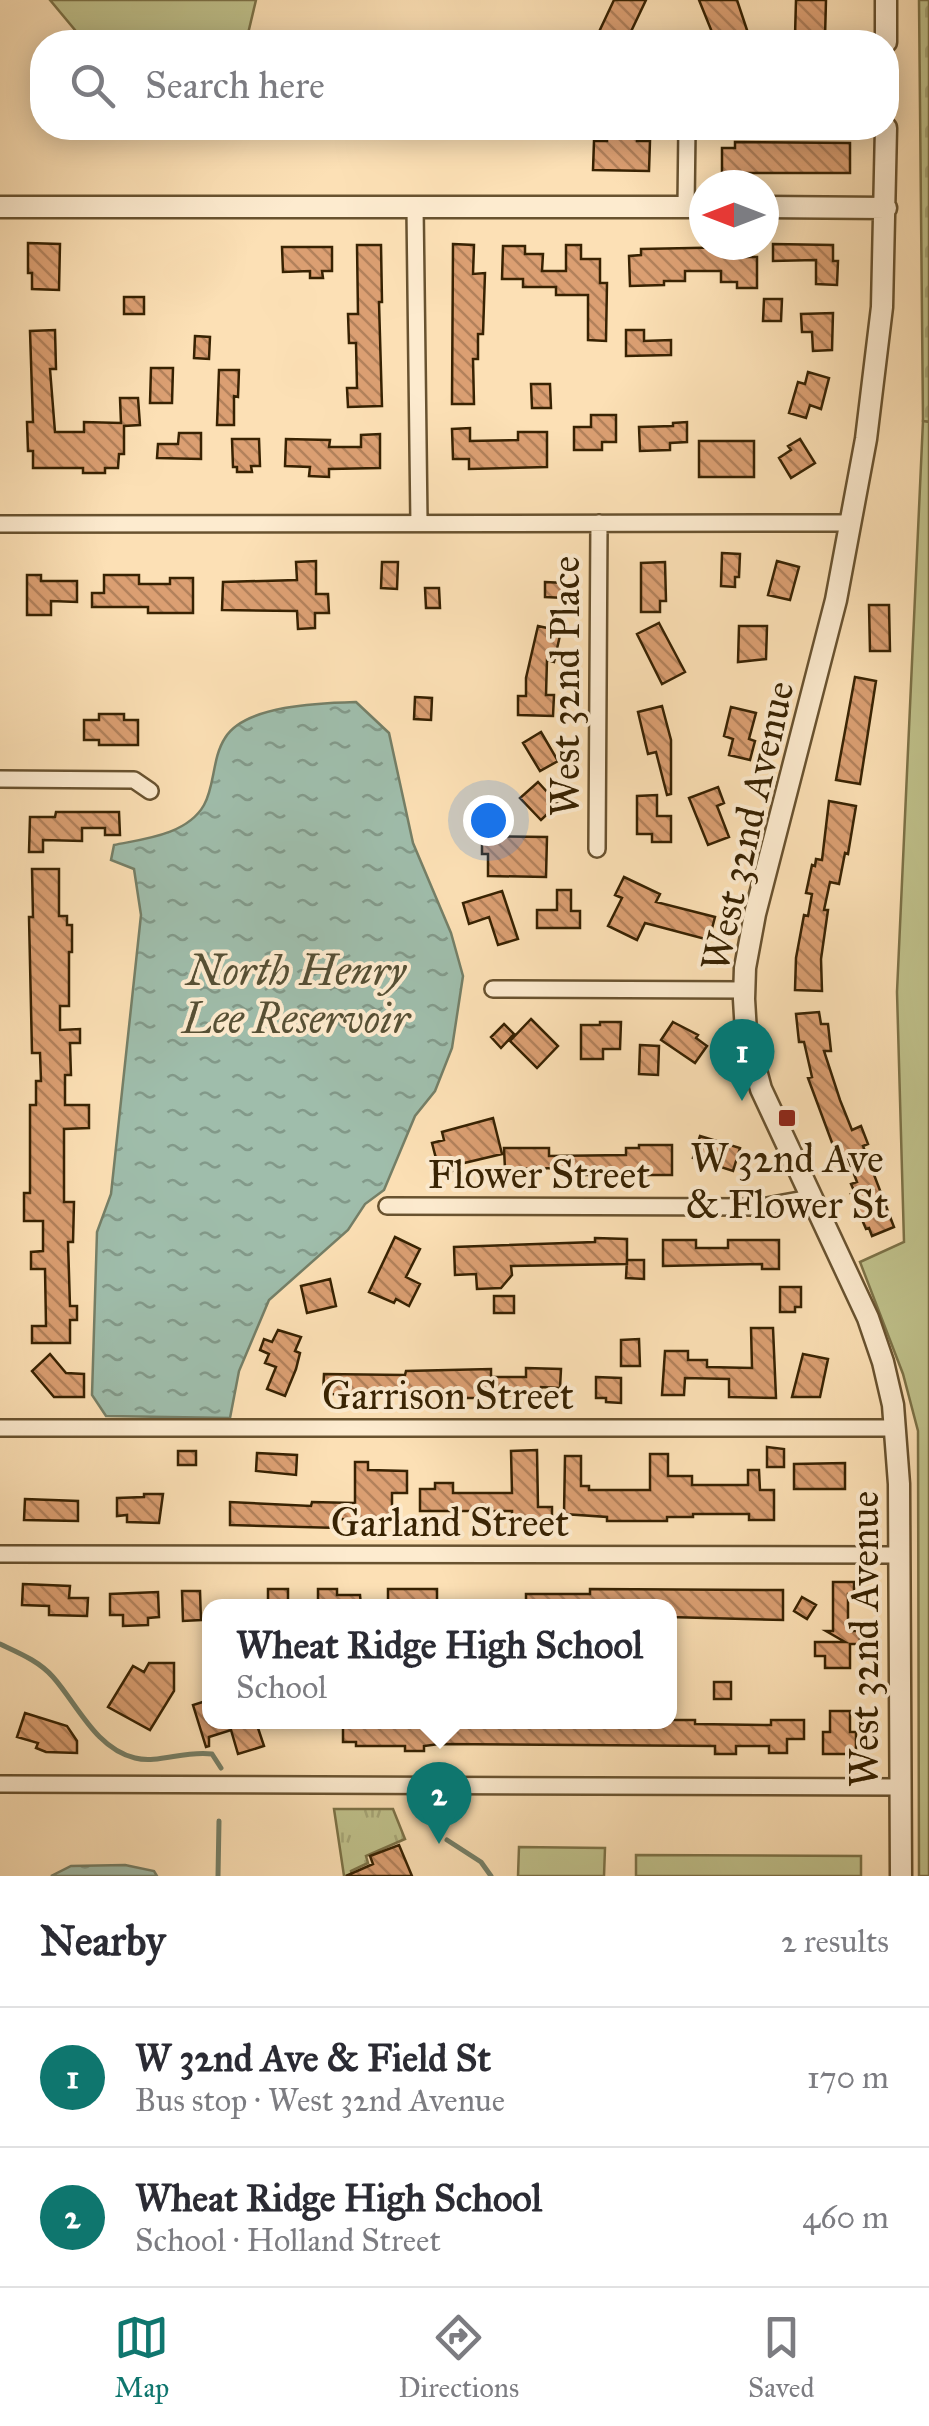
<!DOCTYPE html>
<html lang="en">
<head>
<meta charset="utf-8">
<style>
  body { margin:0; font-family:"IM FELL Great Primer",serif; background:#f7f7f7; color:#2b2b33 }
  .compass { position:absolute; left:689px; top:170px; width:90px; height:90px; border-radius:50%; background:#fff; box-shadow:0 5px 25px #0003; rotate:270deg }
  .you { position:absolute; left:488px; top:820px; width:35px; height:35px; margin:-25px; border:8px solid #fff; border-radius:50%; background:#1a73e8; box-shadow:0 0 0 15px #1a73e833 }
  .badge { display:grid; place-items:center; width:65px; height:65px; border-radius:50%; background:#0f766e; color:#fff; font-size:32px; font-weight:700 }
  .pin { position:absolute; translate:-50% -82px; filter:drop-shadow(0 2px 5px #0008) }
  .pin::after { content:''; position:absolute; top:52px; width:35px; height:30px; background:inherit; clip-path:polygon(0 0,100% 0,50% 100%) }
  .popup { position:absolute; left:202px; top:1599px; width:475px; height:130px; box-sizing:border-box; display:grid; place-content:center; border-radius:20px; background:#fff; filter:drop-shadow(0 2px 8px #0005); font-size:32px; white-space:nowrap; color:#7c7c81 }
  .popup b { font-size:38px; color:#2b2b33 }
  .popup::after { content:''; position:absolute; left:50%; top:100%; margin-left:-20px; border:20px solid transparent; border-top-color:#fff }
  .list { margin:0; padding:0; list-style:none }
  h2 { display:flex; justify-content:space-between; align-items:center; height:130px; margin:0; padding:0 40px; font-size:42px }
  h2 small { font-size:32px; font-weight:400; color:#7c7c81 }
  .list li { display:grid; grid-template-columns:65px 1fr auto; gap:30px; align-items:center; box-sizing:border-box; height:140px; padding:0 40px; border-top:2px solid #e1e1e2 }
  .list b { display:block; font-size:38px; white-space:nowrap }
  .list p { margin:0; font-size:32px; white-space:nowrap; color:#7c7c81 }
  .list em { font-size:32px; font-style:normal; color:#7c7c81 }
  .icon { flex:none; width:55px; height:55px; fill:none; stroke:currentColor; stroke-width:2; stroke-linecap:round; stroke-linejoin:round }
  .map { position:relative; flex:none; width:929px; height:1876px; overflow:hidden }
  .search { position:absolute; background:#fff; box-shadow:0 5px 25px #0003; left:30px; right:30px; top:30px; height:110px; display:flex; align-items:center; gap:25px; box-sizing:border-box; padding:0 35px; border-radius:40px; color:#7c7c81; font-size:38px }
  .sheet { height:410px; background:#fff }
  nav { display:flex; justify-content:space-around; align-items:center; box-sizing:border-box; height:140px; border-top:2px solid #e1e1e2; background:#fff; font-size:28px; color:#7c7c81 }
  nav a { display:grid; justify-items:center; gap:5px }
  nav .on { color:#0f766e }
  .map>svg:first-child { display:block }
</style>
</head>
<body>
<div class="map">
<svg width="929" height="1876" viewBox="0 0 929 1876">
  <defs>
    <pattern id="grass-tufts" width="24" height="20" patternUnits="userSpaceOnUse" patternTransform="scale(2.5)"><rect width="24" height="20" fill="#c0c28c"/><path d="M3 7l-1-3M5 7V3M7 7l1-3M15 17l-1-3M17 17v-4M19 17l1-3" fill="none" stroke="#a6a677"/></pattern>
    <pattern id="cemetery-stones" width="16" height="16" patternUnits="userSpaceOnUse" patternTransform="scale(2.5)"><rect width="16" height="16" fill="#c0c28c"/><path d="M2 7V4a2 2 0 0 1 4 0v3zM10 15v-3a2 2 0 0 1 4 0v3z" fill="#a6a677"/></pattern>
    <pattern id="water-ripples" width="26" height="14" patternUnits="userSpaceOnUse" patternTransform="scale(2.5)"><rect width="26" height="14" fill="#9fbdab"/><path d="M2 4q2-2 4 0t4 0M15 11q2-2 4 0t4 0" fill="none" stroke="#829989"/></pattern>
    <pattern id="building-back-hatch" width="6" height="6" patternUnits="userSpaceOnUse" patternTransform="scale(2.5)"><rect width="6" height="6" fill="#db9f72"/><path d="M-1 5l2 2M0 0l6 6M5-1l2 2" fill="none" stroke="#b2815b"/></pattern>
  </defs>
  <rect width="100%" height="100%" fill="#fce0b5"/>
  <filter id="stains"><feTurbulence type="fractalNoise" baseFrequency=".002" numOctaves="4"/><feColorMatrix values="0 0 0 0 .2 0 0 0 0 .09 0 0 0 0 .02 0 0 0 .5 -.17"/></filter>
  <radialGradient id="worn" r=".72"><stop offset=".6" stop-color="#630" stop-opacity="0"/><stop offset="1" stop-color="#630" stop-opacity=".3"/></radialGradient>
  <path fill="url(#grass-tufts)" stroke="#7c7247" stroke-width="2.5" d="M 334,1809 L 393,1809 L 405,1839 L 366,1856 L 368,1863 L 351,1871 L 352,1876 L 344,1876 Z"/>
  <path fill="url(#cemetery-stones)" stroke="#7c7247" stroke-width="2.5" d="M 919,0 L 929,0 L 929,422 L 923,421 Z"/>
  <path fill="#c0c28c" stroke="#7c7247" stroke-width="2.5" d="M 50,0 L 256,0 L 246,42 L 85,42 Z
    M 923,421 L 929,422 L 929,1876 L 919,1876 L 918,1431 L 903,1374 L 860,1262 L 904,1242 L 897,992 Z
    M 519,1847 L 605,1848 L 604,1876 L 518,1876 Z
    M 636,1855 L 861,1856 L 861,1876 L 636,1876 Z"/>
  <path fill="url(#water-ripples)" stroke="#757f67" stroke-width="2.5" d="M 356,702 L 389,733 L 413,843 L 451,933 L 463,976 L 452,1048 L 435,1091 L 415,1116 L 384,1190 L 365,1204 L 348,1230 L 269,1300 L 239,1371 L 230,1418 L 106,1416 L 92,1395 L 97,1232 L 111,1194 L 141,915 L 134,869 L 111,860 L 114,845 C 143,839 187,835 204,805 C 215,786 212,758 225,738 C 245,705 321,703 356,702 Z
    M 125,1865 L 154,1871 L 157,1876 L 51,1876 L 71,1866 Z"/>
  <g fill="none" stroke-linecap="round" stroke-linejoin="round">
    <path stroke="#757f67" stroke-width="5" d="M 0,1644 C 19,1653 39,1661 53,1677 C 77,1704 96,1749 135,1758 C 158,1764 185,1750 212,1754 L 221,1768
      M 447,1840 L 481,1862 L 491,1876
      M 218,1876 L 219,1821"/>
  </g>
  <path fill="url(#building-back-hatch)" stroke="#372202" stroke-width="2.5" d="M 614,0 L 646,0 L 626,42 L 611,42 L 597,36 Z
    M 699,0 L 737,0 L 750,39 L 741,42 L 716,42 Z
    M 796,0 L 826,0 L 825,38 L 795,36 Z
    M 607,135 L 637,135 L 637,141 L 650,141 L 649,171 L 593,170 L 594,141 L 607,141 Z
    M 735,142 L 850,143 L 850,173 L 722,173 L 722,148 L 735,148 Z
    M 28,243 L 60,244 L 59,290 L 32,289 L 32,273 L 28,273 Z
    M 453,244 L 474,245 L 473,274 L 485,273 L 483,334 L 478,334 L 478,359 L 473,359 L 474,404 L 452,404 Z
    M 773,244 L 833,245 L 833,261 L 838,261 L 837,285 L 816,284 L 816,260 L 773,261 Z
    M 357,245 L 381,245 L 382,302 L 379,302 L 382,406 L 348,407 L 347,388 L 357,388 L 356,343 L 349,343 L 348,314 L 358,314 Z
    M 566,245 L 581,245 L 581,259 L 600,259 L 600,283 L 607,283 L 606,341 L 588,340 L 588,295 L 556,295 L 556,287 L 523,287 L 523,279 L 502,279 L 503,246 L 525,246 L 525,254 L 543,254 L 542,271 L 566,271 Z
    M 282,247 L 332,247 L 332,271 L 322,271 L 323,278 L 310,278 L 310,271 L 283,272 Z
    M 741,247 L 741,257 L 757,257 L 757,288 L 737,288 L 737,282 L 721,282 L 721,271 L 685,271 L 685,281 L 664,281 L 664,285 L 630,286 L 629,256 L 641,255 L 641,249 Z
    M 124,297 L 144,297 L 144,314 L 124,314 Z
    M 764,299 L 782,299 L 781,321 L 763,321 Z
    M 833,313 L 832,350 L 813,351 L 812,332 L 802,332 L 801,314 Z
    M 55,330 L 56,369 L 50,369 L 55,432 L 84,432 L 84,422 L 121,423 L 120,398 L 138,398 L 140,425 L 124,426 L 124,454 L 119,454 L 118,468 L 105,468 L 105,473 L 83,473 L 83,468 L 33,468 L 33,451 L 28,451 L 27,422 L 33,422 L 30,331 Z
    M 626,330 L 644,330 L 644,341 L 671,340 L 671,355 L 626,356 Z
    M 195,336 L 210,337 L 209,359 L 194,358 Z
    M 151,368 L 173,368 L 172,403 L 150,403 Z
    M 219,370 L 239,370 L 238,397 L 234,396 L 234,425 L 217,425 Z
    M 808,372 L 829,378 L 821,409 L 810,405 L 806,418 L 789,413 L 798,382 L 805,384 Z
    M 531,384 L 550,384 L 551,408 L 532,408 Z
    M 591,415 L 616,415 L 616,442 L 602,442 L 602,450 L 574,450 L 574,427 L 591,427 Z
    M 687,422 L 687,442 L 670,443 L 670,450 L 640,451 L 639,427 L 673,426 L 673,423 Z
    M 470,428 L 470,441 L 518,440 L 518,432 L 547,432 L 547,467 L 469,469 L 469,459 L 453,459 L 452,429 Z
    M 179,433 L 201,433 L 201,459 L 157,458 L 158,444 L 178,444 Z
    M 380,434 L 380,468 L 329,469 L 329,477 L 309,476 L 310,467 L 285,466 L 286,439 L 330,440 L 329,447 L 361,447 L 361,435 Z
    M 232,439 L 259,439 L 260,466 L 251,466 L 252,472 L 237,472 L 237,467 L 233,467 Z
    M 800,439 L 815,463 L 791,478 L 779,458 L 791,450 L 788,446 Z
    M 699,441 L 754,441 L 754,477 L 699,477 Z
    M 722,553 L 740,554 L 739,577 L 735,577 L 735,587 L 721,586 Z
    M 316,561 L 316,594 L 328,594 L 329,613 L 315,613 L 315,628 L 298,629 L 297,611 L 222,610 L 223,582 L 297,580 L 296,562 Z
    M 777,561 L 799,567 L 790,600 L 768,595 Z
    M 382,562 L 398,562 L 397,589 L 381,588 Z
    M 665,562 L 666,601 L 660,601 L 660,612 L 641,612 L 641,563 Z
    M 27,575 L 41,575 L 41,581 L 77,581 L 77,602 L 51,601 L 51,615 L 27,615 Z
    M 104,575 L 139,575 L 139,584 L 170,584 L 170,578 L 193,578 L 193,613 L 148,613 L 148,607 L 92,607 L 92,593 L 104,593 Z
    M 545,582 L 565,583 L 565,598 L 545,597 Z
    M 425,588 L 439,588 L 440,608 L 426,608 Z
    M 869,605 L 889,605 L 890,651 L 870,651 Z
    M 659,623 L 685,672 L 662,684 L 637,634 Z
    M 538,626 L 561,631 L 554,662 L 547,660 L 546,695 L 554,695 L 553,716 L 518,715 L 518,696 L 526,696 L 526,678 Z
    M 739,626 L 767,626 L 766,659 L 738,662 Z
    M 855,677 L 876,681 L 860,784 L 836,780 Z
    M 415,697 L 432,698 L 431,720 L 414,719 Z
    M 662,706 L 671,740 L 671,794 L 667,795 L 656,752 L 648,754 L 638,712 Z
    M 731,707 L 756,713 L 749,739 L 755,741 L 750,760 L 729,755 L 733,739 L 724,736 Z
    M 99,714 L 124,714 L 124,720 L 138,720 L 138,745 L 99,745 L 99,740 L 84,740 L 84,720 L 99,720 Z
    M 541,732 L 558,761 L 540,771 L 523,743 Z
    M 538,782 L 558,804 L 541,820 L 520,798 Z
    M 718,787 L 724,803 L 717,806 L 729,837 L 708,845 L 689,798 Z
    M 657,795 L 657,816 L 671,816 L 671,842 L 652,842 L 652,834 L 637,834 L 637,796 Z
    M 829,801 L 856,806 L 848,854 L 845,853 L 839,884 L 830,882 L 824,910 L 828,910 L 821,959 L 822,991 L 795,990 L 796,958 L 804,915 L 808,916 L 812,894 L 806,893 L 812,865 L 815,866 L 816,859 L 822,860 Z
    M 56,812 L 119,812 L 120,835 L 105,835 L 105,828 L 82,828 L 82,841 L 43,840 L 43,852 L 29,852 L 30,817 L 55,817 Z
    M 482,836 L 547,837 L 546,877 L 488,876 L 488,854 L 482,854 Z
    M 32,869 L 59,869 L 59,916 L 67,916 L 67,925 L 72,925 L 72,952 L 69,952 L 69,1006 L 60,1006 L 60,1030 L 80,1029 L 80,1043 L 70,1043 L 71,1075 L 65,1075 L 65,1105 L 89,1105 L 89,1128 L 64,1129 L 64,1202 L 74,1202 L 73,1242 L 68,1242 L 70,1306 L 77,1306 L 77,1320 L 70,1320 L 70,1343 L 32,1343 L 32,1326 L 46,1326 L 45,1269 L 31,1269 L 31,1252 L 43,1251 L 43,1221 L 24,1221 L 24,1193 L 30,1193 L 30,1105 L 36,1105 L 36,1081 L 41,1081 L 40,1053 L 32,1053 L 29,917 L 33,917 Z
    M 624,877 L 660,894 L 656,902 L 715,917 L 709,940 L 645,923 L 637,940 L 608,926 L 622,898 L 615,895 Z
    M 557,890 L 571,890 L 571,911 L 580,911 L 580,928 L 537,928 L 537,910 L 557,910 Z
    M 502,891 L 518,939 L 498,945 L 489,917 L 469,924 L 463,903 Z
    M 819,1012 L 821,1024 L 828,1024 L 831,1051 L 824,1051 L 840,1100 L 852,1130 L 861,1126 L 868,1144 L 863,1146 L 894,1227 L 872,1236 L 869,1228 L 866,1229 L 851,1194 L 855,1193 L 851,1184 L 857,1182 L 846,1153 L 841,1155 L 837,1146 L 834,1148 L 808,1078 L 812,1077 L 804,1042 L 799,1042 L 796,1014 Z
    M 531,1019 L 558,1046 L 537,1068 L 510,1041 Z
    M 600,1022 L 621,1022 L 620,1049 L 603,1049 L 603,1059 L 581,1059 L 581,1025 L 600,1025 Z
    M 673,1022 L 698,1035 L 696,1038 L 707,1046 L 695,1063 L 661,1040 Z
    M 504,1024 L 514,1034 L 501,1048 L 491,1037 Z
    M 640,1045 L 659,1046 L 658,1075 L 639,1074 Z
    M 493,1118 L 502,1154 L 460,1164 L 461,1169 L 440,1174 L 432,1143 L 444,1140 L 442,1132 Z
    M 700,1136 L 740,1148 L 733,1171 L 693,1158 Z
    M 639,1145 L 672,1145 L 672,1175 L 561,1175 L 561,1168 L 505,1169 L 504,1148 L 549,1148 L 549,1156 L 626,1155 L 626,1148 L 639,1148 Z
    M 395,1237 L 420,1249 L 406,1277 L 420,1284 L 409,1306 L 396,1299 L 394,1303 L 369,1292 Z
    M 595,1238 L 627,1239 L 627,1264 L 511,1266 L 512,1275 L 501,1288 L 477,1289 L 476,1274 L 455,1275 L 454,1247 L 595,1242 Z
    M 663,1240 L 696,1240 L 696,1248 L 728,1248 L 728,1240 L 779,1240 L 779,1269 L 762,1269 L 762,1264 L 663,1266 Z
    M 627,1260 L 644,1260 L 644,1279 L 626,1278 Z
    M 330,1279 L 336,1306 L 307,1313 L 301,1286 Z
    M 780,1287 L 801,1287 L 801,1307 L 795,1307 L 795,1312 L 780,1312 Z
    M 494,1296 L 514,1296 L 514,1313 L 494,1313 Z
    M 751,1328 L 773,1328 L 776,1398 L 729,1397 L 729,1379 L 685,1378 L 684,1395 L 662,1395 L 665,1351 L 688,1351 L 688,1360 L 707,1360 L 707,1367 L 752,1368 Z
    M 278,1330 L 301,1337 L 295,1351 L 300,1353 L 296,1369 L 285,1396 L 267,1389 L 276,1367 L 265,1363 L 269,1354 L 260,1350 L 264,1339 L 272,1342 Z
    M 639,1339 L 640,1366 L 621,1366 L 621,1340 Z
    M 50,1354 L 66,1373 L 84,1374 L 84,1397 L 54,1397 L 32,1371 Z
    M 803,1354 L 828,1359 L 820,1397 L 792,1397 Z
    M 526,1368 L 561,1369 L 560,1388 L 541,1387 L 541,1395 L 490,1395 L 490,1398 L 453,1398 L 453,1392 L 406,1390 L 405,1395 L 323,1394 L 324,1374 L 405,1375 L 406,1371 L 491,1369 L 491,1377 L 526,1377 Z
    M 596,1377 L 621,1378 L 621,1403 L 606,1402 L 606,1398 L 596,1398 Z
    M 767,1447 L 784,1449 L 784,1467 L 767,1467 Z
    M 537,1450 L 538,1507 L 552,1507 L 552,1522 L 512,1523 L 512,1511 L 420,1511 L 420,1489 L 435,1489 L 435,1483 L 453,1483 L 453,1493 L 512,1493 L 511,1451 Z
    M 178,1451 L 196,1451 L 196,1465 L 178,1465 Z
    M 257,1453 L 297,1455 L 296,1475 L 256,1471 Z
    M 650,1454 L 668,1454 L 668,1476 L 692,1476 L 692,1485 L 748,1485 L 748,1470 L 759,1470 L 760,1490 L 774,1490 L 774,1520 L 749,1520 L 749,1514 L 693,1514 L 693,1517 L 667,1517 L 667,1521 L 607,1521 L 607,1517 L 564,1514 L 565,1456 L 581,1456 L 581,1486 L 589,1486 L 589,1490 L 650,1490 Z
    M 355,1462 L 368,1462 L 368,1470 L 407,1471 L 407,1493 L 392,1493 L 392,1520 L 340,1519 L 339,1528 L 230,1525 L 230,1502 L 311,1506 L 312,1502 L 355,1503 Z
    M 845,1463 L 845,1489 L 794,1489 L 794,1464 Z
    M 144,1494 L 163,1494 L 159,1523 L 127,1522 L 127,1515 L 117,1516 L 117,1498 L 144,1497 Z
    M 25,1499 L 78,1501 L 78,1521 L 24,1520 Z
    M 833,1582 L 854,1582 L 854,1594 L 848,1594 L 848,1631 L 860,1631 L 860,1644 L 850,1644 L 850,1668 L 825,1668 L 825,1656 L 815,1656 L 815,1642 L 845,1642 L 826,1631 L 833,1631 Z
    M 23,1584 L 70,1586 L 69,1598 L 88,1598 L 87,1616 L 49,1615 L 49,1606 L 22,1605 Z
    M 268,1589 L 288,1589 L 288,1606 L 268,1606 Z
    M 318,1589 L 337,1589 L 337,1595 L 360,1595 L 361,1606 L 318,1606 Z
    M 388,1589 L 437,1589 L 437,1606 L 388,1606 Z
    M 590,1589 L 783,1590 L 783,1620 L 669,1617 L 669,1606 L 526,1606 L 526,1594 L 590,1594 Z
    M 182,1591 L 200,1591 L 201,1620 L 183,1621 Z
    M 158,1592 L 159,1617 L 148,1618 L 148,1625 L 123,1626 L 123,1615 L 110,1615 L 110,1594 Z
    M 802,1597 L 816,1605 L 807,1619 L 794,1611 Z
    M 149,1663 L 174,1663 L 174,1691 L 150,1730 L 108,1707 L 133,1666 L 144,1672 Z
    M 714,1682 L 731,1682 L 731,1699 L 714,1699 Z
    M 209,1700 L 209,1722 L 256,1722 L 264,1746 L 238,1754 L 231,1730 L 209,1737 L 209,1746 L 206,1747 L 193,1705 Z
    M 830,1711 L 850,1711 L 850,1732 L 856,1732 L 856,1754 L 823,1754 L 823,1732 L 830,1732 Z
    M 25,1713 L 67,1726 L 77,1741 L 77,1753 L 46,1752 L 36,1748 L 38,1743 L 17,1737 Z
    M 669,1720 L 695,1720 L 695,1724 L 771,1725 L 771,1720 L 804,1720 L 804,1739 L 787,1739 L 787,1753 L 769,1753 L 769,1746 L 736,1746 L 736,1754 L 715,1754 L 715,1746 L 439,1744 L 424,1746 L 424,1751 L 405,1751 L 405,1746 L 356,1746 L 356,1742 L 343,1742 L 343,1722 Z
    M 399,1845 L 412,1876 L 346,1876 L 373,1864 L 370,1856 Z"/>
  <g fill="none" stroke-linecap="round" stroke-linejoin="round">
    <g stroke="#68522f" stroke-width="20">
      <path id="minor" d="M 672,41 L 673,42
        M 415,207 L 419,523
        M 686,207 L 687,128
        M 0,524 L 852,523
        M 0,779 L 134,780 L 150,791
        M 597,849 L 599,523
        M 493,989 L 744,990
        M 387,1206 L 762,1207 L 810,1198
        M 0,1428 L 896,1428
        M 0,1554 L 899,1555
        M 0,1784 L 900,1787"/>
    </g>
    <g stroke="#68522f" stroke-width="25">
      <path id="tertiary" d="M 886,42 L 886,0
        M 886,128 L 882,307 L 866,439 L 836,600 L 755,914 L 745,968 L 744,999 L 746,1033 L 761,1089 L 868,1318 L 883,1362 L 893,1405 L 899,1484 L 901,1876
        M 0,207 L 704,207
        M 764,207 L 886,208"/>
    </g>
    <use href="#minor" stroke="#fdebcf" stroke-width="15"/>
    <use href="#tertiary" stroke="#fdebcf" stroke-width="20"/>
  </g>
  <rect fill="#8f2418" stroke="#fdebcf" stroke-width="4" x="777" y="1108" width="20" height="20" rx="5"/>
  <g text-anchor="middle" stroke-width="8" stroke-linejoin="round" paint-order="stroke">
    <g font-size="40" fill="#372202" stroke="#fdebcf">
      <text transform="translate(565 686) rotate(-90)" y="14">West 32nd Place</text>
      <text transform="translate(747 826) rotate(-77)" y="14">West 32nd Avenue</text>
      <text x="539" y="1188">Flower Street</text>
      <text x="448" y="1409">Garrison Street</text>
      <text x="450" y="1536">Garland Street</text>
      <text transform="translate(864 1639) rotate(-90)" y="14">West 32nd Avenue</text>
    </g>
    <g font-size="40" fill="#372202" stroke="#fdebcf">
      <text x="787" y="1172">W 32nd Ave<tspan x="787" dy="46">&amp; Flower St</tspan></text>
    </g>
    <g font-size="42" font-style="italic" fill="#565035" stroke="#fdebcf">
      <text x="296" y="985">North Henry<tspan x="296" dy="48">Lee Reservoir</tspan></text>
    </g>
  </g>
  <rect width="100%" height="100%" filter="url(#stains)"/>
  <rect width="100%" height="100%" fill="url(#worn)"/>
</svg>
<svg class="compass" viewBox="-18 -18 36 36"><path d="M0-13l5 13h-10z" fill="#e53935"/><path d="M0 13l5-13h-10z" fill="#7c7c81"/></svg>
<div class="you"></div>
<div class="pin badge" style="left:742px;top:1101px">1</div>
<div class="pin badge" style="left:439px;top:1844px">2</div>
<div class="popup"><b>Wheat Ridge High School</b>School</div>
<div class="search"><svg class="icon" aria-label="search" viewBox="0 0 24 24"><circle cx="10" cy="10" r="6"/><path d="M15 15l6 6"/></svg>Search here</div>
</div>
<section class="sheet">
<h2>Nearby<small>2 results</small></h2>
<ul class="list">
<li><span class="badge">1</span><div><b>W 32nd Ave &amp; Field St</b><p>Bus stop · West 32nd Avenue</p></div><em>170 m</em></li>
<li><span class="badge">2</span><div><b>Wheat Ridge High School</b><p>School · Holland Street</p></div><em>460 m</em></li>
</ul>
</section>
<nav>
<a class="on"><svg class="icon" aria-label="map" viewBox="0 0 24 24"><path d="M3 6l6-2 6 2 6-2v14l-6 2-6-2-6 2zM9 4v14M15 6v14"/></svg>Map</a>
<a><svg class="icon" aria-label="directions" viewBox="0 0 24 24"><path d="M12 3l9 9-9 9-9-9zM9 14v-3h6M13 9l2 2-2 2"/></svg>Directions</a>
<a><svg class="icon" aria-label="saved" viewBox="0 0 24 24"><path d="M7 4h10v16l-5-4-5 4z"/></svg>Saved</a>
</nav>
</body>
</html>
